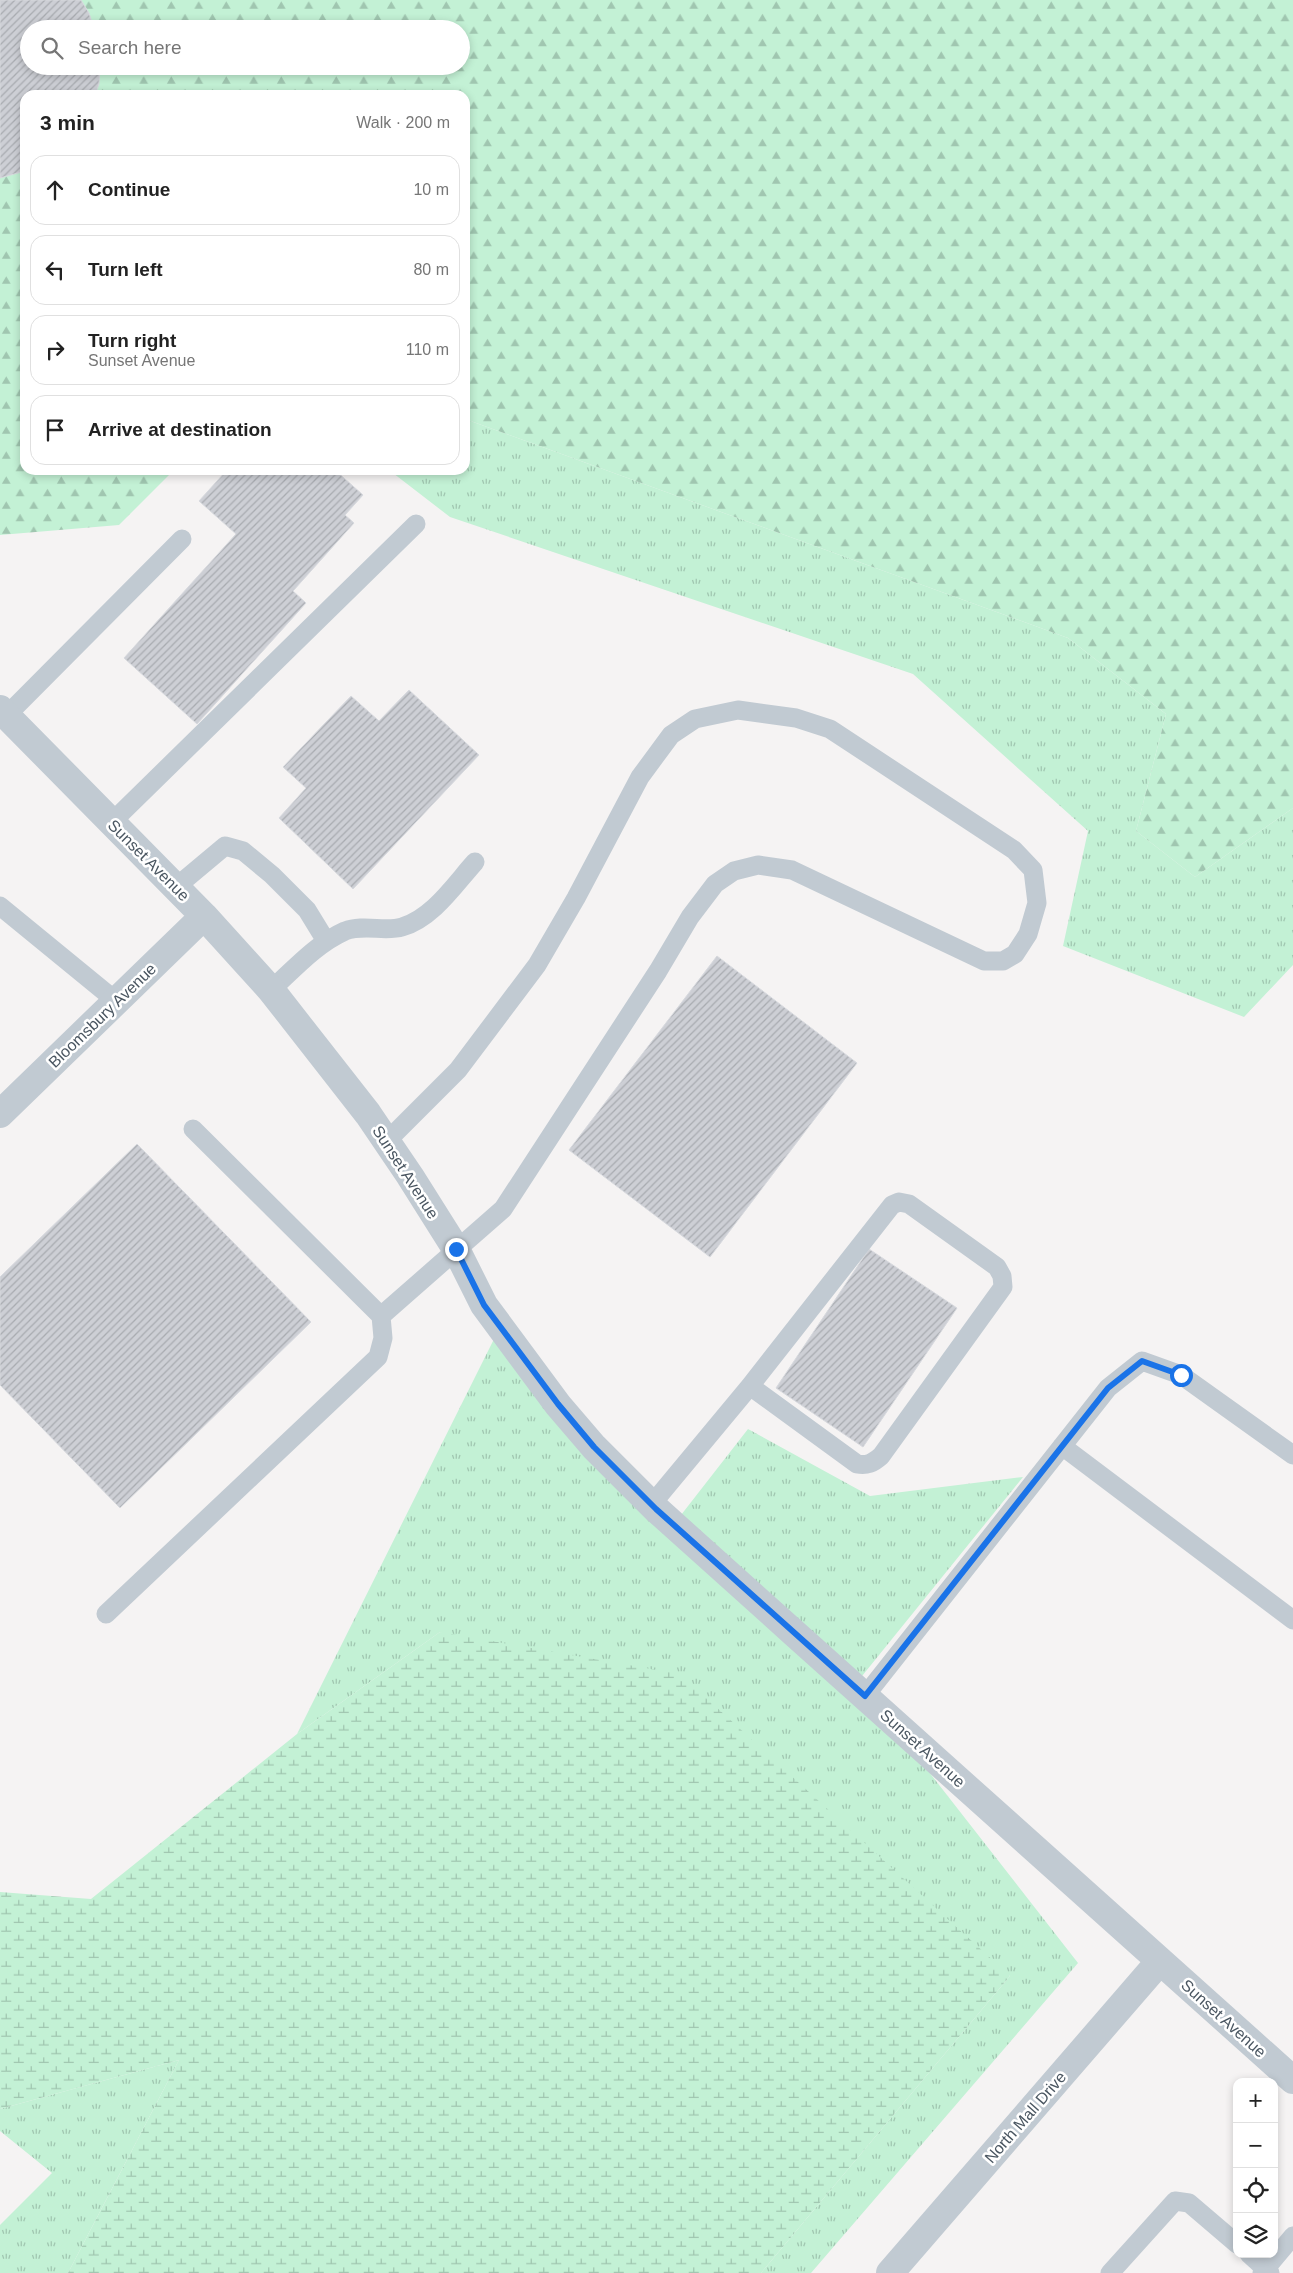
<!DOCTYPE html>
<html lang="en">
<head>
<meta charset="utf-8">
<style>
  body { margin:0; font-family:Helvetica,sans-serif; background:#f6f6f6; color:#222 }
  .controls { position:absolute; right:15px; bottom:15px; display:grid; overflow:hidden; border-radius:10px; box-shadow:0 2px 8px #0003 }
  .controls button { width:45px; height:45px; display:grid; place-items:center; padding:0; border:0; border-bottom:1px solid #e0e0e0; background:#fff; color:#222; font:25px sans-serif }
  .stop { position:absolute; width:15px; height:15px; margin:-11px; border:4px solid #1a73e8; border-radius:50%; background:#fff }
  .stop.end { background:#1a73e8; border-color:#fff; box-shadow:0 1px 5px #0008 }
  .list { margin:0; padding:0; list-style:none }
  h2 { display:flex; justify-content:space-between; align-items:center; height:65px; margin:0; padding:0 20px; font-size:21px }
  h2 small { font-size:16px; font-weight:400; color:#767676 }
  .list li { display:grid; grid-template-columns:32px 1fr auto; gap:15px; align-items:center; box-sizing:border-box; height:70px; margin:0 10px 10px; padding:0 10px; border:1px solid #e0e0e0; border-radius:15px }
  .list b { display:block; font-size:19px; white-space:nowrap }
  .list p { margin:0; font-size:16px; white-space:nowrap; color:#767676 }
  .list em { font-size:16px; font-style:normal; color:#767676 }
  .icon { flex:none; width:28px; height:28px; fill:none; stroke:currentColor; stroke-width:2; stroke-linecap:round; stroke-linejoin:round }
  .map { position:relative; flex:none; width:1293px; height:2273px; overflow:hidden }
  .search { position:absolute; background:#fff; box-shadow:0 2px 8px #0003; left:20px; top:20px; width:450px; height:55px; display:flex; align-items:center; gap:12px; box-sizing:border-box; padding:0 18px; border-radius:28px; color:#767676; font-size:19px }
  .panel { position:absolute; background:#fff; box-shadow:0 2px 8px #0003; left:20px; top:90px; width:450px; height:385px; border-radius:15px }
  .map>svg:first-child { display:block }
</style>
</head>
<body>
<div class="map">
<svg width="1293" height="2273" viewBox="0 0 1293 2273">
  <defs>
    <pattern id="grass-tufts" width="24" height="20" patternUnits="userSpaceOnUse" patternTransform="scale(1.25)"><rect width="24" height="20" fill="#c3f1d5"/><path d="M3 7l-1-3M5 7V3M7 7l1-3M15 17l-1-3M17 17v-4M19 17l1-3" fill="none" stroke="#a0c6b0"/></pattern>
    <pattern id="forest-firs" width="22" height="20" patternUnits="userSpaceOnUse" patternTransform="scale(1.25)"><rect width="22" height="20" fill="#c3f1d5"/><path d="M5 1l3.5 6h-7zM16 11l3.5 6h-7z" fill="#a0c6b0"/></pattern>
    <pattern id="wetland-marsh" width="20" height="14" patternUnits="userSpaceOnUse" patternTransform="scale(1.25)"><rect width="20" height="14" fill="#c3f1d5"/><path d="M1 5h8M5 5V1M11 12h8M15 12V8" fill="none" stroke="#a0c6b0"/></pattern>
    <pattern id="building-hatch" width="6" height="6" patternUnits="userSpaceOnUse" patternTransform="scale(1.25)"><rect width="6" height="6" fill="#cdcfd5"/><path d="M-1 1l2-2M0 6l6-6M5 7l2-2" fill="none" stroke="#a8abb0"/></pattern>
  </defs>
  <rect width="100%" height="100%" fill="#f5f3f3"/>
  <path fill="url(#grass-tufts)" d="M 465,419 L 1068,638 L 1166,714 L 1136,831 L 1195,877 L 1293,808 L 1293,965 L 1244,1017 L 1063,946 L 1088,831 L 913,674 L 450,517 L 389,470 L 465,470 Z
    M 501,1325 L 674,1524 L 748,1429 L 870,1496 L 1023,1477 L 858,1681 L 1078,1963 L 811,2273 L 761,2273 L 1010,1976 L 440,1632 L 297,1734 Z
    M 179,2060 L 68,2273 L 0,2273 L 0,2225 L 52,2173 L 0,2131 L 0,2109 Z"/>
  <path fill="url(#forest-firs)" fill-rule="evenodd" d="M 0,0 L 1293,0 L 1293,808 L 1195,877 L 1136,831 L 1166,714 L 1068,638 L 465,419 L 465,95 L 25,95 L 25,470 L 174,470 L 119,525 L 0,535 ZM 29,29 L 461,29 L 461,66 L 29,66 Z"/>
  <path fill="url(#wetland-marsh)" d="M 440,1632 L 680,1674 L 1010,1976 L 761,2273 L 68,2273 L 179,2060 L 0,2109 L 0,1892 L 91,1899 L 297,1734 Z"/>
  <path fill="url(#building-hatch)" stroke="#d7d9de" d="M 0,0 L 81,0 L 89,13 L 94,29 L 29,29 L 29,66 L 100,66 L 99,84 L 95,95 L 25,95 L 25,171 L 0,178 Z
    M 227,470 L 335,470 L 363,495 L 345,515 L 354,523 L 293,591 L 306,603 L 197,724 L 124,658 L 236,534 L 199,501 Z
    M 409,690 L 479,755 L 353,889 L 279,818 L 306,788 L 283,767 L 351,696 L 379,721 Z
    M 717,956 L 857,1063 L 710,1257 L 569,1150 Z
    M 137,1144 L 311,1322 L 120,1508 L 0,1385 L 0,1277 Z
    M 869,1249 L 957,1308 L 863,1447 L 776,1388 Z"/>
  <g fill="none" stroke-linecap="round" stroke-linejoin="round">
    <path stroke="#c1cad2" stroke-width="19" d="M 7,715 L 182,539
      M 112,822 L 416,524
      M 176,887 L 225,846 L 243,851 L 272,875 L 307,910 L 326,941
      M 0,906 L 116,1001
      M 271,990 C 294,969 316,944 345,931 C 363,924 386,932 402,927 C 433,918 455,884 475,862
      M 193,1129 L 381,1316
      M 1062,1446 L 1293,1620
      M 652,1504 L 750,1386 L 892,1205 L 899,1202 L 909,1204 L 997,1267 L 1002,1276 L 1003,1287 L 881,1456 C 873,1463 867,1466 857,1464 L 750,1386
      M 106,1614 L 378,1357 L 383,1338 L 381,1316 L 503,1209 L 658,971 L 690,917 L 715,884 L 734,871 L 758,865 L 792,870 L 984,961 L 1003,961 L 1015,954 L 1028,934 L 1037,903 L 1033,870 L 1014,850 L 830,729 L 796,718 L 738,710 L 695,719 L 671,735 L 640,777 L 576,898 L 537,965 L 458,1070 L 386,1142
      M 865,1696 L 1108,1388 L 1142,1361 L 1181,1375 L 1293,1455
      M 1249,2254 L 1270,2273
      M 1110,2273 L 1175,2201 L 1189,2203 L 1237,2244
      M 1262,2273 L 1293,2236"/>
    <path stroke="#c1cad2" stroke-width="28" d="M 0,709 L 204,916 L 271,990 L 368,1114 L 410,1176 L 456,1249 L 484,1305 L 558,1405 L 594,1447 L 656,1509 L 794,1633 L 1293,2080
      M 0,1114 L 204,916
      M 890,2273 L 1160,1961"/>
  </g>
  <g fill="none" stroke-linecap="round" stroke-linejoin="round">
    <path stroke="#1a73e8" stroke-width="6" d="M 456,1249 L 484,1305 L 558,1404 L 594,1447 L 656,1509 L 865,1696 L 1108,1388 L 1142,1361 L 1181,1375"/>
  </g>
  <g text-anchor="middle" stroke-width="5" stroke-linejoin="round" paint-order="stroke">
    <g font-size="16" fill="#4a5661" stroke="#fff">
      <text transform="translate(149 860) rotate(45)" y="6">Sunset Avenue</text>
      <text transform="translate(102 1015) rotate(-44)" y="6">Bloomsbury Avenue</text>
      <text transform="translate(406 1172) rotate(57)" y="6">Sunset Avenue</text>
      <text transform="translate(923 1748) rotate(42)" y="6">Sunset Avenue</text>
      <text transform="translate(1224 2018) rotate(42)" y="6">Sunset Avenue</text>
      <text transform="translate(1025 2117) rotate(-49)" y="6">North Mall Drive</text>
    </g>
  </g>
</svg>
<div class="controls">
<button>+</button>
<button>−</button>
<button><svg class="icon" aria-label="locate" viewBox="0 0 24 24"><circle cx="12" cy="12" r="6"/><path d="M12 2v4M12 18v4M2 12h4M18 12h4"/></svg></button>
<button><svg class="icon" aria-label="layers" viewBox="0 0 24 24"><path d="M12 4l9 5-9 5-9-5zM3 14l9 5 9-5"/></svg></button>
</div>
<div class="stop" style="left:1181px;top:1375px"></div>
<div class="stop end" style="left:456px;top:1249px"></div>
<div class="search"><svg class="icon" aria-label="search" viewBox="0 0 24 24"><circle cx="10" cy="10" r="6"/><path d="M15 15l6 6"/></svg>Search here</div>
<section class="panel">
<h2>3 min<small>Walk · 200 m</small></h2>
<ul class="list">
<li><svg class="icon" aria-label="ahead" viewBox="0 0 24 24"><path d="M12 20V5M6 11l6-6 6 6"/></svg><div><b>Continue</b></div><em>10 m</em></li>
<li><svg class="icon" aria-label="left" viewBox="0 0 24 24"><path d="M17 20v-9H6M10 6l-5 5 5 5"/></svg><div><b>Turn left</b></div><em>80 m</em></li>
<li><svg class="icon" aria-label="right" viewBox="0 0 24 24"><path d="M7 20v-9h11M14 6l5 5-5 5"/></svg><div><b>Turn right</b><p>Sunset Avenue</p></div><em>110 m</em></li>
<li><svg class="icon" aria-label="arrive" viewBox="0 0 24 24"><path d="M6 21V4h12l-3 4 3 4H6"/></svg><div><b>Arrive at destination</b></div></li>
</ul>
</section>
</div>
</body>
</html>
